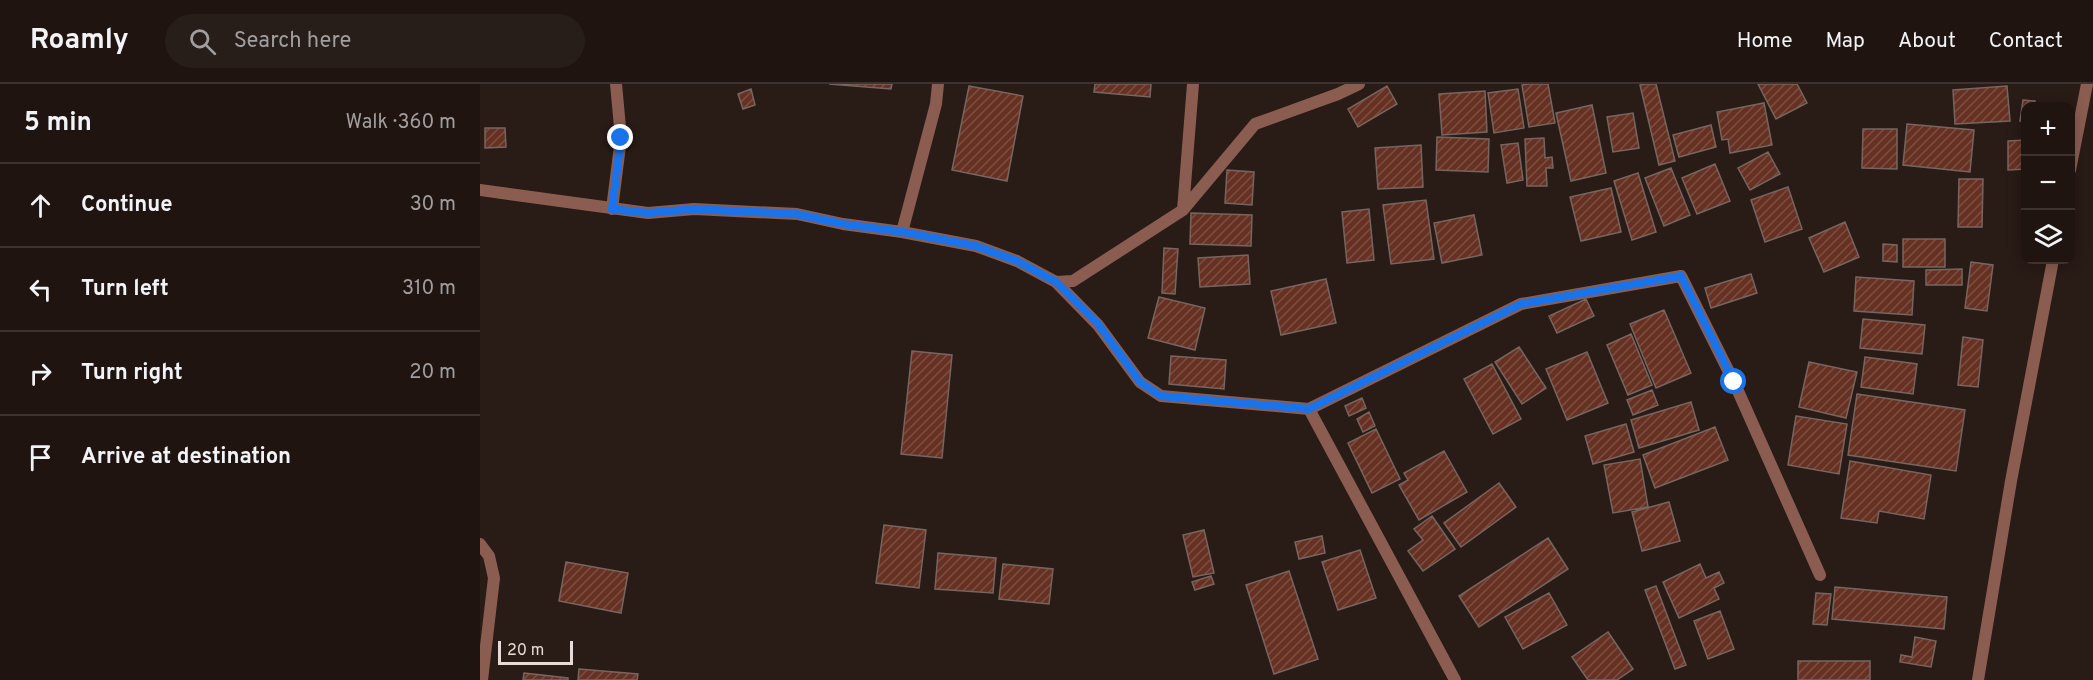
<!DOCTYPE html>
<html lang="en">
<head>
<meta charset="utf-8">
<style>
  body { margin:0; font-family:Overpass,sans-serif; background:#271d19; color:#f1f3f6 }
  .controls { position:absolute; right:18px; top:18px; display:grid; overflow:hidden; border-radius:12px; box-shadow:0 3px 15px #0003 }
  .controls button { width:54px; height:54px; display:grid; place-items:center; padding:0; border:0; border-bottom:2px solid #3c3330; background:#1f1410; color:#f1f3f6; font:30px sans-serif }
  .scale { position:absolute; left:18px; bottom:15px; width:75px; box-sizing:border-box; padding-left:6px; border:3px solid #e5dbd7; border-top:0; font-size:16px; line-height:21px; white-space:nowrap; color:#e5dbd7; -webkit-text-stroke:4px #291b16; paint-order:stroke }
  .stop { position:absolute; width:18px; height:18px; margin:-14px; border:4px solid #1a73e8; border-radius:50%; background:#fff }
  .stop.end { background:#1a73e8; border-color:#fff; box-shadow:0 2px 6px #0008 }
  .list { margin:0; padding:0; list-style:none }
  h2 { display:flex; justify-content:space-between; align-items:center; height:78px; margin:0; padding:0 24px; font-size:26px }
  h2 small { font-size:20px; font-weight:400; color:#a19e9f }
  .list li { display:grid; grid-template-columns:39px 1fr auto; gap:18px; align-items:center; box-sizing:border-box; height:84px; padding:0 24px; border-top:2px solid #3c3330 }
  .list b { display:block; font-size:22px; white-space:nowrap }
  .list em { font-size:20px; font-style:normal; color:#a19e9f }
  .icon { flex:none; width:33px; height:33px; fill:none; stroke:currentColor; stroke-width:2; stroke-linecap:round; stroke-linejoin:round }
  .map { position:relative; flex:none; width:1613px; height:596px; overflow:hidden }
  header { display:flex; align-items:center; gap:36px; box-sizing:border-box; height:84px; padding:0 30px; background:#1f1410; border-bottom:2px solid #3c3330 }
  header strong { font-size:28px }
  nav { display:flex; gap:33px; margin-inline-start:auto; font-size:21px }
  .search { width:420px; height:54px; background:#271d19; display:flex; align-items:center; gap:15px; box-sizing:border-box; padding:0 21px; border-radius:33px; color:#a19e9f; font-size:22px }
  main { display:flex }
  aside { flex:1; background:#1f1410 }
  .map>svg:first-child { display:block }
</style>
</head>
<body>
<header>
<strong>Roamly</strong>
<div class="search"><svg class="icon" aria-label="search" viewBox="0 0 24 24"><circle cx="10" cy="10" r="6"/><path d="M15 15l6 6"/></svg>Search here</div>
<nav><a>Home</a><a>Map</a><a>About</a><a>Contact</a></nav>
</header>
<main>
<aside>
<h2>5 min<small>Walk · 360 m</small></h2>
<ul class="list">
<li><svg class="icon" aria-label="ahead" viewBox="0 0 24 24"><path d="M12 20V5M6 11l6-6 6 6"/></svg><div><b>Continue</b></div><em>30 m</em></li>
<li><svg class="icon" aria-label="left" viewBox="0 0 24 24"><path d="M17 20v-9H6M10 6l-5 5 5 5"/></svg><div><b>Turn left</b></div><em>310 m</em></li>
<li><svg class="icon" aria-label="right" viewBox="0 0 24 24"><path d="M7 20v-9h11M14 6l5 5-5 5"/></svg><div><b>Turn right</b></div><em>20 m</em></li>
<li><svg class="icon" aria-label="arrive" viewBox="0 0 24 24"><path d="M6 21V4h12l-3 4 3 4H6"/></svg><div><b>Arrive at destination</b></div></li>
</ul>
</aside>
<div class="map">
<svg width="1613" height="596" viewBox="0 0 1613 596">
  <defs>
    <pattern id="building-hatch" width="6" height="6" patternUnits="userSpaceOnUse" patternTransform="scale(1.5)"><rect width="6" height="6" fill="#663122"/><path d="M-1 1l2-2M0 6l6-6M5 7l2-2" fill="none" stroke="#7c4e41"/></pattern>
  </defs>
  <rect width="100%" height="100%" fill="#291b16"/>
  <path fill="url(#building-hatch)" stroke="#776560" stroke-width="1.5" d="M 349,0 L 412,0 L 411,5 Z
    M 615,0 L 671,0 L 670,13 L 614,8 Z
    M 1048,0 L 1068,0 L 1075,39 L 1049,43 L 1042,1 Z
    M 1165,0 L 1176,0 L 1195,77 L 1179,81 L 1160,1 Z
    M 1278,0 L 1317,0 L 1327,19 L 1296,35 Z
    M 489,2 L 543,12 L 527,97 L 472,86 Z
    M 907,2 L 917,20 L 878,43 L 868,25 Z
    M 1527,2 L 1530,37 L 1475,40 L 1473,6 Z
    M 271,5 L 275,21 L 263,25 L 258,10 Z
    M 1038,5 L 1044,44 L 1014,49 L 1008,9 Z
    M 1005,7 L 1007,48 L 962,51 L 959,10 Z
    M 1543,16 L 1555,17 L 1554,22 L 1546,22 L 1546,37 L 1540,37 Z
    M 1284,19 L 1292,61 L 1250,69 L 1248,55 L 1242,56 L 1237,28 Z
    M 1112,21 L 1126,89 L 1091,97 L 1076,29 Z
    M 1153,29 L 1159,64 L 1133,68 L 1127,33 Z
    M 1427,40 L 1494,46 L 1490,88 L 1423,81 Z
    M 1231,41 L 1236,63 L 1199,73 L 1193,51 Z
    M 5,44 L 25,44 L 26,63 L 5,64 Z
    M 1383,45 L 1417,45 L 1417,85 L 1382,84 Z
    M 957,53 L 1009,55 L 1008,88 L 956,86 Z
    M 1064,54 L 1065,74 L 1072,73 L 1073,84 L 1066,84 L 1067,102 L 1047,102 L 1045,55 Z
    M 1546,56 L 1546,85 L 1528,86 L 1528,57 Z
    M 1038,59 L 1043,96 L 1027,99 L 1021,61 Z
    M 941,61 L 943,103 L 898,105 L 895,64 Z
    M 1288,68 L 1300,90 L 1270,106 L 1258,84 Z
    M 1235,80 L 1250,117 L 1217,130 L 1202,94 Z
    M 1191,84 L 1210,131 L 1184,142 L 1165,94 Z
    M 747,86 L 774,88 L 772,121 L 745,119 Z
    M 1158,89 L 1176,148 L 1152,156 L 1134,97 Z
    M 1479,95 L 1503,95 L 1502,143 L 1478,143 Z
    M 1308,103 L 1322,145 L 1285,158 L 1271,116 Z
    M 1131,104 L 1141,148 L 1101,157 L 1090,113 Z
    M 946,116 L 954,175 L 911,180 L 903,121 Z
    M 889,125 L 894,176 L 867,179 L 862,128 Z
    M 711,129 L 772,131 L 771,162 L 710,160 Z
    M 994,131 L 1002,171 L 962,179 L 954,139 Z
    M 1365,138 L 1379,173 L 1344,188 L 1329,154 Z
    M 1423,155 L 1465,155 L 1465,183 L 1423,183 Z
    M 1403,160 L 1417,161 L 1417,178 L 1403,177 Z
    M 684,164 L 698,165 L 695,210 L 682,209 Z
    M 768,171 L 770,200 L 720,203 L 718,174 Z
    M 1491,178 L 1513,181 L 1507,227 L 1485,224 Z
    M 1482,185 L 1482,201 L 1446,201 L 1446,186 Z
    M 1271,190 L 1277,209 L 1231,224 L 1225,204 Z
    M 1376,193 L 1434,197 L 1432,231 L 1374,227 Z
    M 846,195 L 856,239 L 801,251 L 791,207 Z
    M 679,213 L 725,224 L 715,266 L 668,254 Z
    M 1106,215 L 1114,232 L 1077,249 L 1069,232 Z
    M 1184,226 L 1211,289 L 1176,304 L 1150,240 Z
    M 1383,235 L 1445,241 L 1442,270 L 1380,264 Z
    M 1151,250 L 1172,301 L 1148,311 L 1127,261 Z
    M 1483,253 L 1503,256 L 1498,303 L 1478,301 Z
    M 1039,263 L 1066,304 L 1042,320 L 1015,278 Z
    M 432,267 L 472,271 L 462,374 L 421,370 Z
    M 1107,268 L 1128,319 L 1087,336 L 1066,285 Z
    M 691,272 L 746,276 L 744,305 L 689,300 Z
    M 1385,273 L 1437,280 L 1433,310 L 1381,303 Z
    M 1329,278 L 1377,288 L 1366,334 L 1319,323 Z
    M 1012,280 L 1041,335 L 1013,350 L 984,295 Z
    M 1172,306 L 1178,321 L 1153,331 L 1147,316 Z
    M 1377,310 L 1485,326 L 1476,387 L 1368,371 Z
    M 882,314 L 886,324 L 869,332 L 865,322 Z
    M 1211,318 L 1219,346 L 1159,364 L 1151,336 Z
    M 889,328 L 895,342 L 883,348 L 877,335 Z
    M 1316,332 L 1367,340 L 1359,390 L 1308,381 Z
    M 1146,340 L 1154,368 L 1113,380 L 1105,352 Z
    M 1235,343 L 1248,376 L 1175,404 L 1163,371 Z
    M 896,345 L 920,395 L 892,409 L 868,359 Z
    M 964,367 L 987,408 L 939,436 L 919,401 L 928,396 L 924,389 Z
    M 1160,375 L 1168,423 L 1133,429 L 1124,381 Z
    M 1370,377 L 1451,391 L 1444,435 L 1399,427 L 1397,439 L 1361,434 Z
    M 1019,399 L 1036,423 L 981,463 L 964,439 Z
    M 1189,418 L 1200,457 L 1162,467 L 1152,428 Z
    M 952,432 L 975,465 L 943,487 L 928,467 L 943,456 L 934,445 Z
    M 404,441 L 446,446 L 439,504 L 396,499 Z
    M 724,446 L 734,489 L 713,493 L 703,451 Z
    M 842,452 L 845,469 L 819,475 L 815,458 Z
    M 1068,454 L 1088,485 L 999,543 L 979,512 Z
    M 880,466 L 896,514 L 858,526 L 842,478 Z
    M 458,469 L 516,474 L 513,509 L 455,505 Z
    M 86,478 L 148,489 L 141,529 L 79,517 Z
    M 523,480 L 573,485 L 569,520 L 519,515 Z
    M 1220,480 L 1226,494 L 1239,488 L 1244,499 L 1234,504 L 1239,515 L 1199,534 L 1183,498 Z
    M 809,487 L 838,575 L 794,590 L 766,501 Z
    M 731,492 L 734,500 L 715,506 L 712,498 Z
    M 1176,502 L 1206,581 L 1195,585 L 1165,506 Z
    M 1355,503 L 1467,513 L 1464,545 L 1352,535 Z
    M 1069,509 L 1087,541 L 1043,565 L 1025,533 Z
    M 1336,509 L 1351,510 L 1347,541 L 1333,540 Z
    M 1240,527 L 1254,565 L 1228,575 L 1214,537 Z
    M 1128,548 L 1153,585 L 1137,596 L 1108,596 L 1092,573 Z
    M 1435,553 L 1456,557 L 1451,583 L 1420,578 L 1421,571 L 1432,573 Z
    M 1318,577 L 1390,577 L 1390,596 L 1318,596 Z
    M 99,585 L 158,590 L 157,596 L 98,596 Z
    M 44,589 L 88,594 L 88,596 L 43,596 Z"/>
  <g fill="none" stroke-linecap="round" stroke-linejoin="round">
    <path stroke="#8b5d51" stroke-width="12" d="M 1590,86 L 1607,0
      M 0,106 L 168,129 L 214,125 L 317,130 L 363,140 L 422,148 L 496,162 L 537,177 L 576,198 L 618,241 L 660,298 L 681,312 L 829,325
      M 132,125 L 141,54 L 136,0
      M 703,126 L 713,0
      M 422,148 L 456,20 L 458,0
      M 576,198 L 593,197 L 703,126 L 775,40 L 858,10 L 879,0
      M 0,460 L 9,472 L 14,494 L 2,596
      M 975,596 L 829,325 L 1041,220 L 1201,192 L 1254,298 L 1340,491
      M 1498,596 L 1531,397 L 1573,176"/>
  </g>
  <g fill="none" stroke-linecap="round" stroke-linejoin="round">
    <path stroke="#1a73e8" stroke-width="8" d="M 141,54 L 132,125 L 168,129 L 214,125 L 317,130 L 363,140 L 423,148 L 496,162 L 537,177 L 576,198 L 618,240 L 660,298 L 681,312 L 829,325 L 1041,220 L 1201,192 L 1254,298"/>
  </g>
</svg>
<div class="controls">
<button>+</button>
<button>−</button>
<button><svg class="icon" aria-label="layers" viewBox="0 0 24 24"><path d="M12 4l9 5-9 5-9-5zM3 14l9 5 9-5"/></svg></button>
</div>
<div class="scale">20 m</div>
<div class="stop" style="left:1254px;top:298px"></div>
<div class="stop end" style="left:141px;top:54px"></div>
</div>
</main>
</body>
</html>
